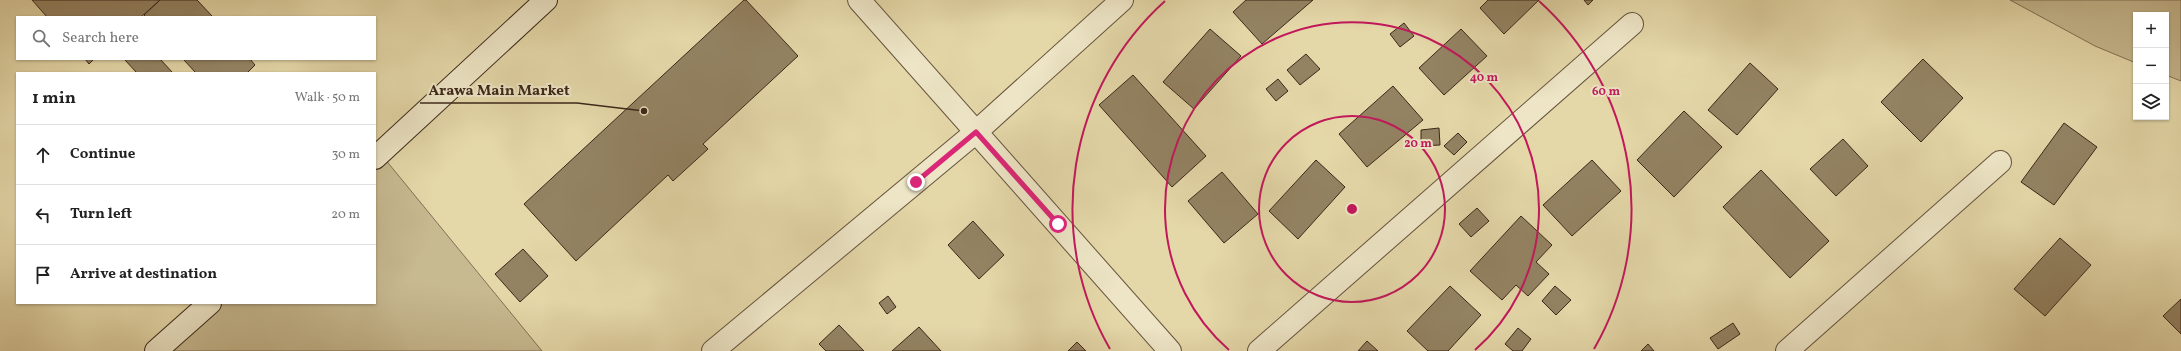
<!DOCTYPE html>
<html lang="en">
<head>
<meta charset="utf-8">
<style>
  body { margin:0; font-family:Vollkorn,serif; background:#f6f6f6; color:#222 }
  .controls { position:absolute; right:12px; top:12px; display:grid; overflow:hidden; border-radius:0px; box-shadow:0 1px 3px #0004 }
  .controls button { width:36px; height:36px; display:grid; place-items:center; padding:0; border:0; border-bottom:1px solid #e0e0e0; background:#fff; color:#222; font:20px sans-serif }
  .stop { position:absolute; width:12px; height:12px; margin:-9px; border:3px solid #db2777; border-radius:50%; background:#fff }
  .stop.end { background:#db2777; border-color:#fff; box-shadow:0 1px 4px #0008 }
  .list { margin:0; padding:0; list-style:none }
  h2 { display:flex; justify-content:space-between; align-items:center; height:52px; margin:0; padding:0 16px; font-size:17px }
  h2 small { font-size:13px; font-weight:400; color:#767676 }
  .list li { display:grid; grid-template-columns:26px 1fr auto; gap:12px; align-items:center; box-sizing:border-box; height:60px; padding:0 16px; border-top:1px solid #e0e0e0 }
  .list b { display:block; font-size:15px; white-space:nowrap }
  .list em { font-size:13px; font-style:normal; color:#767676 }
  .icon { flex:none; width:22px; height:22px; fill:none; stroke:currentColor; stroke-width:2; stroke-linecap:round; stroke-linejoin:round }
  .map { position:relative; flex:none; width:2181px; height:351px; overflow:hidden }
  .search { position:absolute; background:#fff; box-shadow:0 1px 3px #0004; left:16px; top:16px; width:360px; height:44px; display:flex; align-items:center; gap:10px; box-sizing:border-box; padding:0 14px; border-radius:0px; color:#767676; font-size:15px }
  .panel { position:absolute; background:#fff; box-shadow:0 1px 3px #0004; left:16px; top:72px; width:360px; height:232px; border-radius:0px }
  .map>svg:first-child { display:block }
</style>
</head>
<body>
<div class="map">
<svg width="2181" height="351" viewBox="0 0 2181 351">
  <rect width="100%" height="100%" fill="#e4d7a8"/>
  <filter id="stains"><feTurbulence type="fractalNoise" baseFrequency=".005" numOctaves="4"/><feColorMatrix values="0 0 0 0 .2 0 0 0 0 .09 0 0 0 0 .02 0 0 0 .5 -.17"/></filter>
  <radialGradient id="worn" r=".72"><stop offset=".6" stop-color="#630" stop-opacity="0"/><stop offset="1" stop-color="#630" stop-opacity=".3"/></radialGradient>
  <path fill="#c7b990" stroke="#827054" d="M 2010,0 L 2181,0 L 2181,81 L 2166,75 L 2166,15 L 2136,15 L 2136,63 L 2095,46 Z
    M 380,153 L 542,351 L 156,351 L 210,303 L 375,303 L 375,158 Z"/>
  <path fill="#938363" stroke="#3c2719" d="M 32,0 L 160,0 L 141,17 L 47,17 Z
    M 160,0 L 197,0 L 213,17 L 146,17 L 144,15 Z
    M 744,0 L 746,0 L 798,56 L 703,144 L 708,149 L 673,181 L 668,175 L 576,261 L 524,204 Z
    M 1246,0 L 1313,0 L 1262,44 L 1233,12 Z
    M 1488,0 L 1539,0 L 1504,34 L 1480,8 Z
    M 1584,0 L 1593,0 L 1588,5 Z
    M 1404,23 L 1414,36 L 1400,47 L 1390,34 Z
    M 1210,29 L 1241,56 L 1194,109 L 1163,82 Z
    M 1461,29 L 1487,56 L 1444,95 L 1419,68 Z
    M 1306,54 L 1320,69 L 1300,85 L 1287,70 Z
    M 85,59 L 94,59 L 89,64 Z
    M 124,59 L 160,59 L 173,73 L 137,73 Z
    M 183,59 L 250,59 L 255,65 L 247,73 L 196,73 Z
    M 1923,59 L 1963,98 L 1921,142 L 1881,102 Z
    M 1750,63 L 1778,89 L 1737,135 L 1708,110 Z
    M 1133,75 L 1206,156 L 1172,187 L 1099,105 Z
    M 1278,79 L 1288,91 L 1276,101 L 1266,89 Z
    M 1393,86 L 1423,120 L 1367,167 L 1339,134 Z
    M 1684,111 L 1722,147 L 1674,197 L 1637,160 Z
    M 2064,123 L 2097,147 L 2054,205 L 2021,182 Z
    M 1439,128 L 1440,145 L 1421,146 L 1421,130 Z
    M 1458,133 L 1467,142 L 1454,155 L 1444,146 Z
    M 1843,139 L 1868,166 L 1836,196 L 1810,169 Z
    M 1316,160 L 1345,187 L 1298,239 L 1269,211 Z
    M 1592,160 L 1621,191 L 1572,236 L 1543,205 Z
    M 1761,170 L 1829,241 L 1790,278 L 1723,207 Z
    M 1222,172 L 1258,214 L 1224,243 L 1188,201 Z
    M 1477,208 L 1489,221 L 1471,237 L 1459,224 Z
    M 1521,216 L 1552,245 L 1536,262 L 1549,274 L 1528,296 L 1516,285 L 1502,300 L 1470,271 Z
    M 973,221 L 1004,255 L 979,279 L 948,245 Z
    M 2060,238 L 2091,265 L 2045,316 L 2014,289 Z
    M 523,249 L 548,276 L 520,302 L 495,274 Z
    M 1450,286 L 1481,315 L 1448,351 L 1428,351 L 1407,331 Z
    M 1555,286 L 1571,300 L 1556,315 L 1542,301 Z
    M 888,296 L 896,307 L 887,314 L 879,303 Z
    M 2181,299 L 2181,334 L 2163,316 Z
    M 1733,323 L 1740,334 L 1718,349 L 1710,338 Z
    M 839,325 L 864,351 L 826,351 L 819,344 Z
    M 919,327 L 941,351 L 892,351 Z
    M 1518,328 L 1531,339 L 1522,351 L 1513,351 L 1505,344 Z
    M 1367,341 L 1378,351 L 1358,351 Z
    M 1077,342 L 1086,351 L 1068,351 Z
    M 1648,344 L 1654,351 L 1641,351 Z"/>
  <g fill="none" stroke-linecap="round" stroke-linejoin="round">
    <g stroke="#66533d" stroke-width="24">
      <path id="street" d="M 859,0 L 1170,351
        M 713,351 L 976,132 L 1122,0
        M 1259,351 L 1632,24
        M 1787,351 L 2000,162"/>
    </g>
    <g stroke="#3c2719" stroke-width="24">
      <path id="secondary" d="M 375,158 L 546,0
        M 156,351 L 210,303"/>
    </g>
    <use href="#street" stroke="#ede5c6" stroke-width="22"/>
    <use href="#secondary" stroke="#ede5c6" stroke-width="22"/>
  </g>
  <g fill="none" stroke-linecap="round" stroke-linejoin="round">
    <path stroke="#db2777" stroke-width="5" d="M 916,182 L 976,132 L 1058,224"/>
  </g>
  <g fill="none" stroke="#c2185b" stroke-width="2">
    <circle cx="1352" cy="209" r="93"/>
    <path d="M1229 350A187 187 0 1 1 1475 350"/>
    <path d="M1110 349A280 280 0 0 1 1165 1M1539 1A280 280 0 0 1 1594 349"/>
  </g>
  <circle cx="1352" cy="209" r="6" fill="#c2185b" stroke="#ede5c6" stroke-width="2"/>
  <g font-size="12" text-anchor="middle" font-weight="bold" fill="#c2185b" stroke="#ede5c6" stroke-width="4" stroke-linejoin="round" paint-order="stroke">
    <text x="1484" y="81">40 m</text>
    <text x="1606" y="95">60 m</text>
    <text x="1418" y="147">20 m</text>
  </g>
  <path fill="none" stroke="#3c2719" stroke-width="1.5" d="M644 111L577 103H420"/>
  <circle fill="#3c2719" stroke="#ede5c6" stroke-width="1.5" cx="644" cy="111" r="4"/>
  <g font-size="15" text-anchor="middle" font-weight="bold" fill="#3c2719" stroke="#ede5c6" stroke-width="4" stroke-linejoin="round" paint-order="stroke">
    <text x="499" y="95">Arawa Main Market</text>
  </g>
  <rect width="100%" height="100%" filter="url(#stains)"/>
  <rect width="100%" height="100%" fill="url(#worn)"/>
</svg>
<div class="controls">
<button>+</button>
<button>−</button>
<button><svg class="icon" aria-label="layers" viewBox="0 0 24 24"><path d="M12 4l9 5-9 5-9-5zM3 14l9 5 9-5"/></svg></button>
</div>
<div class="stop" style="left:1058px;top:224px"></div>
<div class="stop end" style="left:916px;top:182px"></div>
<div class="search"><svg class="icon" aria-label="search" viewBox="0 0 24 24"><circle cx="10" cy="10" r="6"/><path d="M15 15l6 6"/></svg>Search here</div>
<section class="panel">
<h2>1 min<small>Walk · 50 m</small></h2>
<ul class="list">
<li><svg class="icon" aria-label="ahead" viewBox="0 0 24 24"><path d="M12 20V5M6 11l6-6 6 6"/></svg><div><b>Continue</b></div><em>30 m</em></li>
<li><svg class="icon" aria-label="left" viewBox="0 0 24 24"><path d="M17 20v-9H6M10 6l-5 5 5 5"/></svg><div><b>Turn left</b></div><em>20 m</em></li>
<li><svg class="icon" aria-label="arrive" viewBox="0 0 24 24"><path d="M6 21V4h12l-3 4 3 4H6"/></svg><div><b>Arrive at destination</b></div></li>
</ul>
</section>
</div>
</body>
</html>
